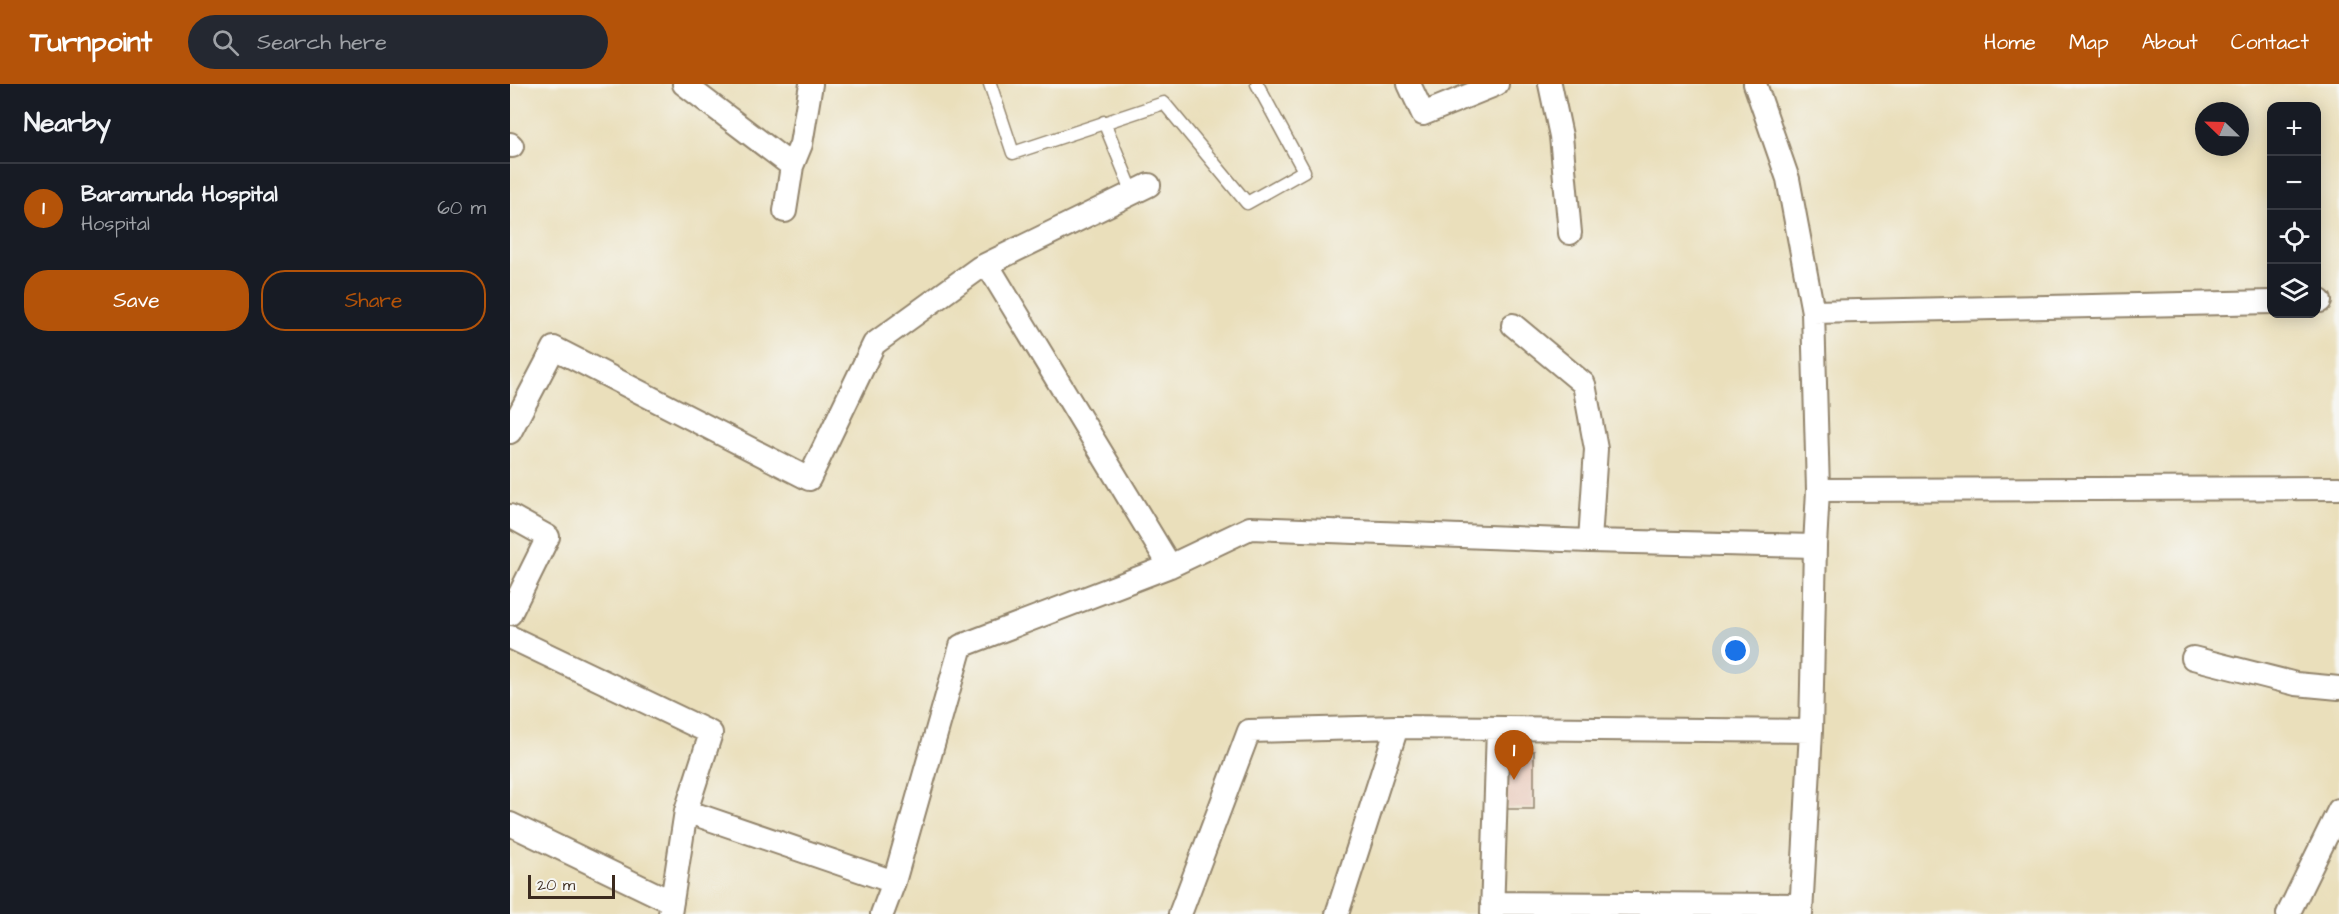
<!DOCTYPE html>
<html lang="en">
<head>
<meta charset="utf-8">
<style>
  body { margin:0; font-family:"Architects Daughter",sans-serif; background:#242831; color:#f1f3f6 }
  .controls { position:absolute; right:18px; top:18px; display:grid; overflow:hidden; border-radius:12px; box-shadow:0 3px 15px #0003 }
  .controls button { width:54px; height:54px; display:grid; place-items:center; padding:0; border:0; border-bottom:2px solid #363941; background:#171b24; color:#f1f3f6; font:30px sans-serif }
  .compass { position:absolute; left:1685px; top:18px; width:54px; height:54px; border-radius:50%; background:#171b24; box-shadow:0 3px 15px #0003; rotate:293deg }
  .scale { position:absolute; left:18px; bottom:15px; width:87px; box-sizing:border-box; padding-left:6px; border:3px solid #3b2a1e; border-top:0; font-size:16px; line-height:21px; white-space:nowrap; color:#3b2a1e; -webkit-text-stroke:4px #f6f6f2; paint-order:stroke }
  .you { position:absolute; left:1226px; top:567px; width:21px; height:21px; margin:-15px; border:4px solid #fff; border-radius:50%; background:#1a73e8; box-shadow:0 0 0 9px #1a73e833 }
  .badge { display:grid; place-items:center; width:39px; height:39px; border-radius:50%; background:#b45309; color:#fff; font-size:20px; font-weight:700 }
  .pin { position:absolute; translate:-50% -50px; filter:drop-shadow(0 2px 3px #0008) }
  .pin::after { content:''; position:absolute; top:32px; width:21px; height:18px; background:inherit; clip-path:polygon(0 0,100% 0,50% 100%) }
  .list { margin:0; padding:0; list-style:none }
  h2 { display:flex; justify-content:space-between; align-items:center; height:78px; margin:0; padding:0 24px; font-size:26px }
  h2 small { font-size:20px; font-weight:400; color:#9ea1a6 }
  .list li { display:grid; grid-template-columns:39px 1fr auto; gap:18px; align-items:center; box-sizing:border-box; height:90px; padding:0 24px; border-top:2px solid #363941 }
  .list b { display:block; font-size:22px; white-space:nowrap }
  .list p { margin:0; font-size:20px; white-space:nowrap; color:#9ea1a6 }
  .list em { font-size:20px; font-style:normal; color:#9ea1a6 }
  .actions { display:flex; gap:12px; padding:18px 24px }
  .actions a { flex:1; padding:14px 0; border:2px solid #b45309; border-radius:24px; text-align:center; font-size:21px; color:#b45309 }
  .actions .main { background:#b45309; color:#fff }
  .icon { flex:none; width:33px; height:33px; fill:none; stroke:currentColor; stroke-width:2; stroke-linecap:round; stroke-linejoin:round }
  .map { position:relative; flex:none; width:1829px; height:830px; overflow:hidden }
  header { display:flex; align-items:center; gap:36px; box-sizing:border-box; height:84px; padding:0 30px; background:#b45309; color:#fff }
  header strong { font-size:28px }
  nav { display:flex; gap:33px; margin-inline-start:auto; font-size:21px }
  .search { width:420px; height:54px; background:#242831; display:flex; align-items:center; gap:15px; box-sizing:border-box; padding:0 21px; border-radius:33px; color:#9ea1a6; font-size:22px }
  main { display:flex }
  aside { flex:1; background:#171b24 }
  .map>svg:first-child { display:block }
</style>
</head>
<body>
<header>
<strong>Turnpoint</strong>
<div class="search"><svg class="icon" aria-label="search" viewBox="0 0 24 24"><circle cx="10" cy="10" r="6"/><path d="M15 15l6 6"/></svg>Search here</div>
<nav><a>Home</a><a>Map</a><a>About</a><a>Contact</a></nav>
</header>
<main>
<aside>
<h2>Nearby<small></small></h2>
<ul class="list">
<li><span class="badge">1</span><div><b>Baramunda Hospital</b><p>Hospital</p></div><em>60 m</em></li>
</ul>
<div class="actions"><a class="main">Save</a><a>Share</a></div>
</aside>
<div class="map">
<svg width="1829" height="830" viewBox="0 0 1829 830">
  <rect width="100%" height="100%" fill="#f6f6f2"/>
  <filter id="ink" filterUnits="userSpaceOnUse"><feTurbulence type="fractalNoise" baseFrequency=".0167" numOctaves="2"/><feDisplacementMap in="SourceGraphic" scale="12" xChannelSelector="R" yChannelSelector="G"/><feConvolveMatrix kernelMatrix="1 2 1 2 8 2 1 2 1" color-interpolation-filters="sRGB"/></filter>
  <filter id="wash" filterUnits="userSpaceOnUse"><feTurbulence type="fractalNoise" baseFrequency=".008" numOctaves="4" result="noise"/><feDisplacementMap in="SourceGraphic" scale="24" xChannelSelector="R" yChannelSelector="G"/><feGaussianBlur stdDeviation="1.35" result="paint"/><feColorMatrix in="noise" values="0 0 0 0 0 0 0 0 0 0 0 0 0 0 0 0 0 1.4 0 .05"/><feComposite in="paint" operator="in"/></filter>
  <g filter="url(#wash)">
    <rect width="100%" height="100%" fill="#eadfbb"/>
    <g id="blocks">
      <path fill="#e0ac96" d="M 991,667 L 1024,667 L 1024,725 L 997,725 Z"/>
    </g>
  </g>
  <g filter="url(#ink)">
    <use href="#blocks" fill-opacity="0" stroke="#92846c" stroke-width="1.5"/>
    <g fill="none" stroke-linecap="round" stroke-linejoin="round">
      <g stroke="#92846c" stroke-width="15">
        <path id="lane" d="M 480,0 L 503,69 L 654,19 L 737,119 L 794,87 L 747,0
          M 594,38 L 623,109"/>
      </g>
      <g stroke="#92846c" stroke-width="26">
        <path id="street" d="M 174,0 L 282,82 L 291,60 L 301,0
          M 899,0 L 913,30 L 987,0
          M 1040,0 L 1051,52 L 1060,149
          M 1245,0 L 1278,95 L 1303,228 L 1308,406 L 1305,462
          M 0,60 L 2,62
          M 275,127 L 282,82
          M 477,180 L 660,482
          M 1806,217 L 1810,217
          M 1303,228 L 1762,218
          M 1003,241 L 1074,300 L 1086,365 L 1080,457
          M 0,348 L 44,264 L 299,395 L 364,260 L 469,184 L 639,101
          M 1308,406 L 1829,404
          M 0,432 L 38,453 L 0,530
          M 0,553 L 201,649 L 176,727 L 160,830
          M 1683,574 L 1786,600 L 1829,604
          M 176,727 L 384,798 L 451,562 L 660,482 L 740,444 L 1080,457 L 1305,462 L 1301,647
          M 0,740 L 162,818
          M 982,819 L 1290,821
          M 372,830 L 384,798
          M 670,830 L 739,647 L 887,643 L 1301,647 L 1291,830
          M 827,830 L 887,643
          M 982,830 L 988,644
          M 1778,830 L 1829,726"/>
      </g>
      <use href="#lane" stroke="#fff" stroke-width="12"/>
      <use href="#street" stroke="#fff" stroke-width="22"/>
    </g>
  </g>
</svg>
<div class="controls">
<button>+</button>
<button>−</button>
<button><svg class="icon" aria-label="locate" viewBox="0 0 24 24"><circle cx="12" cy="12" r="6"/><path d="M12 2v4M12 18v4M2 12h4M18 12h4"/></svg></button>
<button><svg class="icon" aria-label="layers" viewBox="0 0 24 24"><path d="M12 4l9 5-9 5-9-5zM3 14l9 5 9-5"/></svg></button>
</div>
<svg class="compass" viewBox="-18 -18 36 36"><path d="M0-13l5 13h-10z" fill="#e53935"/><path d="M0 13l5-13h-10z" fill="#9ea1a6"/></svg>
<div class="scale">20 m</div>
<div class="you"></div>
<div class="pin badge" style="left:1004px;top:696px">1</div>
</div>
</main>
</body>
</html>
